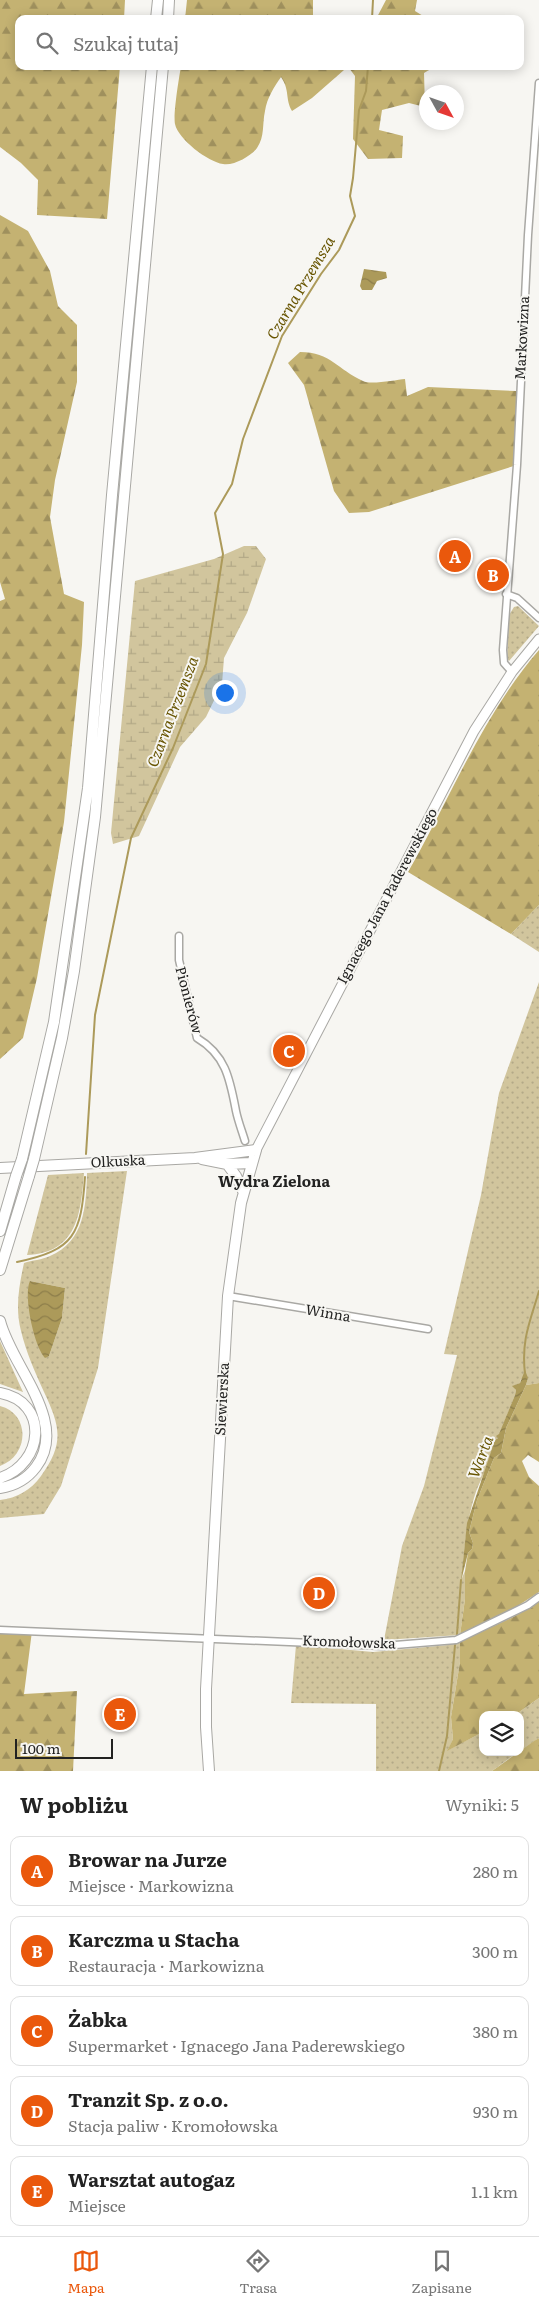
<!DOCTYPE html>
<html lang="pl">
<head>
<meta charset="utf-8">
<style>
  body { margin:0; font-family:Literata,serif; background:#f6f6f6; color:#222 }
  .controls { position:absolute; right:15px; bottom:15px; display:grid; overflow:hidden; border-radius:10px; box-shadow:0 2px 12px #0003 }
  .controls button { width:45px; height:45px; display:grid; place-items:center; padding:0; border:0; border-bottom:1px solid #e0e0e0; background:#fff; color:#222; font:25px sans-serif }
  .compass { position:absolute; left:419px; top:85px; width:45px; height:45px; border-radius:50%; background:#fff; box-shadow:0 2px 12px #0003; rotate:130deg }
  .scale { position:absolute; left:15px; bottom:12px; width:98px; box-sizing:border-box; padding-left:5px; border:2px solid #222221; border-top:0; font-size:14px; line-height:18px; white-space:nowrap; color:#222221; -webkit-text-stroke:4px #f7f6f2; paint-order:stroke }
  .you { position:absolute; left:224px; top:692px; width:18px; height:18px; margin:-12px; border:4px solid #fff; border-radius:50%; background:#1a73e8; box-shadow:0 0 0 8px #1a73e833 }
  .badge { display:grid; place-items:center; width:32px; height:32px; border-radius:50%; background:#ea580c; color:#fff; font-size:16px; font-weight:700 }
  .pin { position:absolute; translate:-50% -50%; border:2px solid #fff; box-shadow:0 1px 5px #0006 }
  .list { margin:0; padding:0; list-style:none }
  h2 { display:flex; justify-content:space-between; align-items:center; height:65px; margin:0; padding:0 20px; font-size:21px }
  h2 small { font-size:16px; font-weight:400; color:#767676 }
  .list li { display:grid; grid-template-columns:32px 1fr auto; gap:15px; align-items:center; box-sizing:border-box; height:70px; margin:0 10px 10px; padding:0 10px; border:1px solid #e0e0e0; border-radius:10px }
  .list b { display:block; font-size:19px; white-space:nowrap }
  .list p { margin:0; font-size:16px; white-space:nowrap; color:#767676 }
  .list em { font-size:16px; font-style:normal; color:#767676 }
  .icon { flex:none; width:28px; height:28px; fill:none; stroke:currentColor; stroke-width:2; stroke-linecap:round; stroke-linejoin:round }
  .map { position:relative; flex:none; width:539px; height:1771px; overflow:hidden }
  .search { position:absolute; background:#fff; box-shadow:0 2px 12px #0003; left:15px; right:15px; top:15px; height:55px; display:flex; align-items:center; gap:12px; box-sizing:border-box; padding:0 18px; border-radius:10px; color:#767676; font-size:19px }
  .sheet { height:465px; background:#fff }
  nav { display:flex; justify-content:space-around; align-items:center; box-sizing:border-box; height:70px; border-top:1px solid #e0e0e0; background:#fff; font-size:14px; color:#767676 }
  nav a { display:grid; justify-items:center; gap:2px }
  nav .on { color:#ea580c }
  .map>svg:first-child { display:block }
</style>
</head>
<body>
<div class="map">
<svg width="539" height="1771" viewBox="0 0 539 1771">
  <defs>
    <pattern id="grass-dots" width="8" height="8" patternUnits="userSpaceOnUse" patternTransform="scale(1.25)"><rect width="8" height="8" fill="#d1c59d"/><path d="M2 2h.1M6 6h.1" fill="none" stroke="#b3a987" stroke-width="1.8" stroke-linecap="round"/></pattern>
    <pattern id="forest-firs" width="22" height="20" patternUnits="userSpaceOnUse" patternTransform="scale(1.25)"><rect width="22" height="20" fill="#c4b272"/><path d="M5 1l3.5 6h-7zM16 11l3.5 6h-7z" fill="#9f905d"/></pattern>
    <pattern id="wetland-marsh" width="20" height="14" patternUnits="userSpaceOnUse" patternTransform="scale(1.25)"><rect width="20" height="14" fill="#d1c59d"/><path d="M1 5h8M5 5V1M11 12h8M15 12V8" fill="none" stroke="#b3a987"/></pattern>
    <pattern id="water-waves" width="16" height="10" patternUnits="userSpaceOnUse" patternTransform="scale(1.25)"><rect width="16" height="10" fill="#ac9a5a"/><path d="M0 5q4-4 8 0t8 0" fill="none" stroke="#8c7d4a"/></pattern>
  </defs>
  <rect width="100%" height="100%" fill="#f7f6f2"/>
  <path fill="url(#grass-dots)" fill-rule="evenodd" d="M 518,606 L 539,626 L 509,661 L 507,658 L 509,615 L 514,607 Z
    M 539,905 L 539,952 L 511,934 Z
    M 539,982 L 539,1383 L 526,1385 L 528,1378 L 521,1379 L 520,1383 L 513,1386 L 516,1390 L 515,1395 L 498,1438 L 495,1440 C 494,1460 479,1479 474,1498 C 466,1524 464,1551 462,1578 L 465,1571 L 465,1599 L 460,1635 L 384,1640 L 402,1546 L 424,1486 L 457,1355 L 444,1354 L 481,1195 L 499,1093 Z
    M 127,1171 L 98,1368 L 61,1486 L 44,1514 L 0,1518 L 0,1500 C 17,1498 31,1490 41,1476 C 65,1443 60,1426 44,1392 C 35,1372 26,1352 21,1331 C 15,1308 19,1286 24,1263 C 32,1260 42,1260 50,1256 C 85,1241 86,1206 87,1173 ZM 30,1281 L 65,1288 L 62,1318 L 49,1356 L 43,1355 L 32,1322 Z
    M 84,1173 C 81,1214 77,1253 27,1255 L 48,1175 Z
    M 0,1341 L 23,1392 L 0,1384 Z
    M 0,1406 C 31,1414 29,1456 0,1466 Z
    M 460,1641 L 460,1662 L 451,1717 L 453,1739 L 448,1750 L 483,1732 L 483,1752 L 518,1752 L 492,1771 L 376,1771 L 376,1704 L 291,1703 L 296,1645 L 373,1652 L 448,1645 Z
    M 539,1698 L 539,1738 L 520,1751 L 520,1715 L 515,1715 Z"/>
  <path fill="url(#forest-firs)" d="M 0,0 L 125,0 L 124,19 L 19,19 L 19,66 L 120,66 L 107,219 L 37,215 L 38,180 L 21,163 L 0,147 Z
    M 187,0 L 313,0 L 313,19 L 185,19 Z
    M 386,0 L 417,0 L 415,11 L 428,19 L 376,19 Z
    M 181,66 L 462,66 L 434,67 L 424,73 L 425,107 L 409,103 L 382,110 L 379,130 L 403,136 L 402,158 L 368,159 L 353,139 L 355,76 L 349,68 L 344,70 L 312,98 L 292,111 C 285,99 290,90 281,77 C 274,87 267,98 265,111 C 262,125 265,136 257,148 C 251,156 234,166 223,164 C 208,162 178,139 175,124 C 173,114 179,78 181,66 Z
    M 0,215 L 28,231 L 50,271 L 58,306 L 77,325 L 77,382 L 55,480 L 50,517 L 64,594 L 84,602 L 82,645 L 64,822 L 37,978 L 23,1038 L 0,1059 L 0,601 L 5,599 L 0,582 Z
    M 300,352 C 331,352 338,370 363,381 C 370,385 396,380 405,379 L 407,396 L 428,387 L 516,391 L 519,396 L 517,465 L 369,512 L 349,513 L 334,491 L 304,385 L 288,363 Z
    M 539,650 L 539,905 L 511,934 L 408,872 C 451,797 482,716 539,650 Z
    M 539,1383 L 539,1462 L 528,1455 L 522,1461 L 529,1477 L 539,1486 L 539,1592 L 507,1613 L 460,1635 L 465,1599 L 465,1571 L 468,1553 L 472,1549 L 473,1543 L 469,1532 L 477,1500 L 494,1458 L 501,1453 L 506,1428 L 526,1385 Z
    M 539,1600 L 539,1698 L 515,1715 L 483,1715 L 483,1732 L 447,1751 L 453,1739 L 451,1717 L 460,1662 L 460,1641 C 482,1630 523,1616 539,1600 Z
    M 0,1629 L 32,1631 L 24,1694 L 77,1691 L 73,1771 L 0,1771 Z
    M 539,1738 L 539,1771 L 492,1771 L 534,1741 Z"/>
  <path fill="url(#wetland-marsh)" d="M 244,546 L 256,546 L 266,559 L 247,613 L 224,658 L 222,684 L 206,717 L 180,747 L 139,836 L 113,844 L 111,833 L 135,581 L 214,559 Z"/>
  <path fill="url(#water-waves)" d="M 364,269 L 386,272 L 387,278 L 377,281 L 372,290 L 362,290 L 360,286 Z
    M 30,1281 L 65,1288 L 62,1318 L 49,1356 L 45,1358 C 34,1346 23,1295 30,1281 Z
    M 525,1370 L 528,1378 L 526,1385 L 506,1428 L 501,1453 L 494,1458 L 477,1500 L 469,1532 L 473,1543 L 472,1549 L 468,1553 L 461,1581 L 467,1523 L 495,1440 L 498,1438 L 496,1436 L 499,1434 L 515,1395 L 516,1390 L 512,1386 L 520,1383 Z"/>
  <g fill="none" stroke-linecap="round" stroke-linejoin="round">
    <path stroke="#ac9a5a" stroke-width="2" d="M 372,19 L 373,0
      M 86,1154 L 95,1015 L 131,838 L 173,748 L 206,664 L 223,554 L 215,513 L 232,484 L 243,439 L 282,336 L 321,274 L 339,250 L 355,216 L 350,196 L 353,178 L 359,110 L 366,91 L 368,66
      M 17,1262 C 75,1250 81,1234 85,1177
      M 525,1374 C 521,1340 530,1322 539,1291
      M 457,1634 L 461,1580
      M 439,1771 L 447,1736 L 455,1645"/>
    <g stroke="#a9a8a4" stroke-width="9">
      <path id="minor" d="M 506,594 L 517,598 L 539,618
        M 512,672 L 504,663 L 503,650 L 517,465 L 528,235 L 539,83
        M 179,936 L 179,960 L 197,1038 C 226,1055 230,1080 236,1111 C 238,1121 242,1131 245,1141
        M 228,1296 L 428,1329
        M 0,1630 L 383,1646 L 456,1640 L 528,1605 L 539,1597"/>
    </g>
    <g stroke="#a9a8a4" stroke-width="11">
      <path id="secondary" d="M 256,1150 L 474,731 L 512,672 L 539,639"/>
    </g>
    <g stroke="#a9a8a4" stroke-width="12">
      <path id="primary" d="M 156,19 L 158,0
        M 168,19 L 169,0
        M 22,1159 L 54,1022 L 88,788 L 112,495 L 152,66
        M 34,1159 L 62,1038 L 74,971 L 95,817 L 163,66
        M 202,1159 L 227,1164 L 251,1163
        M 227,1164 L 236,1176 L 243,1191
        M 0,1168 L 195,1158 L 256,1150 L 241,1203 L 228,1296 L 206,1689 L 206,1727 L 209,1771
        M 0,1231 L 16,1176
        M 0,1270 L 29,1176
        M 0,1321 C 11,1366 70,1422 36,1467 C 27,1479 14,1486 0,1488
        M 0,1393 C 50,1402 44,1464 0,1478"/>
    </g>
    <use href="#minor" stroke="#fff" stroke-width="6"/>
    <use href="#secondary" stroke="#fff" stroke-width="9"/>
    <use href="#primary" stroke="#fff" stroke-width="10"/>
    <g stroke="#a9a8a4" stroke-width="12" stroke-linecap="butt">
      <path id="primary-bridge" d="M 16,1176 L 22,1159
        M 29,1176 L 34,1159"/>
    </g>
    <use href="#primary-bridge" stroke="#fff" stroke-width="10"/>
  </g>
  <g text-anchor="middle" stroke-width="4" stroke-linejoin="round" paint-order="stroke">
    <g font-size="14" fill="#222221" stroke="#f7f6f2">
      <text transform="translate(522 338) rotate(-87)" y="5">Markowizna</text>
      <text transform="translate(387 896) rotate(-62)" y="5">Ignacego Jana Paderewskiego</text>
      <text transform="translate(189 1000) rotate(75)" y="5">Pionierów</text>
      <text transform="translate(118 1161) rotate(-3)" y="5">Olkuska</text>
      <text transform="translate(328 1313) rotate(10)" y="5">Winna</text>
      <text transform="translate(222 1399) rotate(-87)" y="5">Siewierska</text>
      <text transform="translate(349 1642) rotate(2)" y="5">Kromołowska</text>
    </g>
    <g font-size="15" font-style="italic" fill="#675400" stroke="#f7f6f2">
      <text transform="translate(301 288) rotate(-59)" y="5">Czarna Przemsza</text>
      <text transform="translate(173 712) rotate(-69)" y="5">Czarna Przemsza</text>
      <text transform="translate(481 1457) rotate(-69)" y="5">Warta</text>
    </g>
    <g font-size="15" font-weight="bold" fill="#222221" stroke="#f7f6f2">
      <text x="274" y="1187">Wydra Zielona</text>
    </g>
  </g>
</svg>
<div class="controls">
<button><svg class="icon" aria-label="layers" viewBox="0 0 24 24"><path d="M12 4l9 5-9 5-9-5zM3 14l9 5 9-5"/></svg></button>
</div>
<svg class="compass" viewBox="-18 -18 36 36"><path d="M0-13l5 13h-10z" fill="#e53935"/><path d="M0 13l5-13h-10z" fill="#767676"/></svg>
<div class="scale">100 m</div>
<div class="you"></div>
<div class="pin badge" style="left:455px;top:556px">A</div>
<div class="pin badge" style="left:493px;top:575px">B</div>
<div class="pin badge" style="left:289px;top:1051px">C</div>
<div class="pin badge" style="left:319px;top:1593px">D</div>
<div class="pin badge" style="left:120px;top:1714px">E</div>
<div class="search"><svg class="icon" aria-label="search" viewBox="0 0 24 24"><circle cx="10" cy="10" r="6"/><path d="M15 15l6 6"/></svg>Szukaj tutaj</div>
</div>
<section class="sheet">
<h2>W pobliżu<small>Wyniki: 5</small></h2>
<ul class="list">
<li><span class="badge">A</span><div><b>Browar na Jurze</b><p>Miejsce · Markowizna</p></div><em>280 m</em></li>
<li><span class="badge">B</span><div><b>Karczma u Stacha</b><p>Restauracja · Markowizna</p></div><em>300 m</em></li>
<li><span class="badge">C</span><div><b>Żabka</b><p>Supermarket · Ignacego Jana Paderewskiego</p></div><em>380 m</em></li>
<li><span class="badge">D</span><div><b>Tranzit Sp. z o.o.</b><p>Stacja paliw · Kromołowska</p></div><em>930 m</em></li>
<li><span class="badge">E</span><div><b>Warsztat autogaz</b><p>Miejsce</p></div><em>1.1 km</em></li>
</ul>
</section>
<nav>
<a class="on"><svg class="icon" aria-label="map" viewBox="0 0 24 24"><path d="M3 6l6-2 6 2 6-2v14l-6 2-6-2-6 2zM9 4v14M15 6v14"/></svg>Mapa</a>
<a><svg class="icon" aria-label="directions" viewBox="0 0 24 24"><path d="M12 3l9 9-9 9-9-9zM9 14v-3h6M13 9l2 2-2 2"/></svg>Trasa</a>
<a><svg class="icon" aria-label="saved" viewBox="0 0 24 24"><path d="M7 4h10v16l-5-4-5 4z"/></svg>Zapisane</a>
</nav>
</body>
</html>
